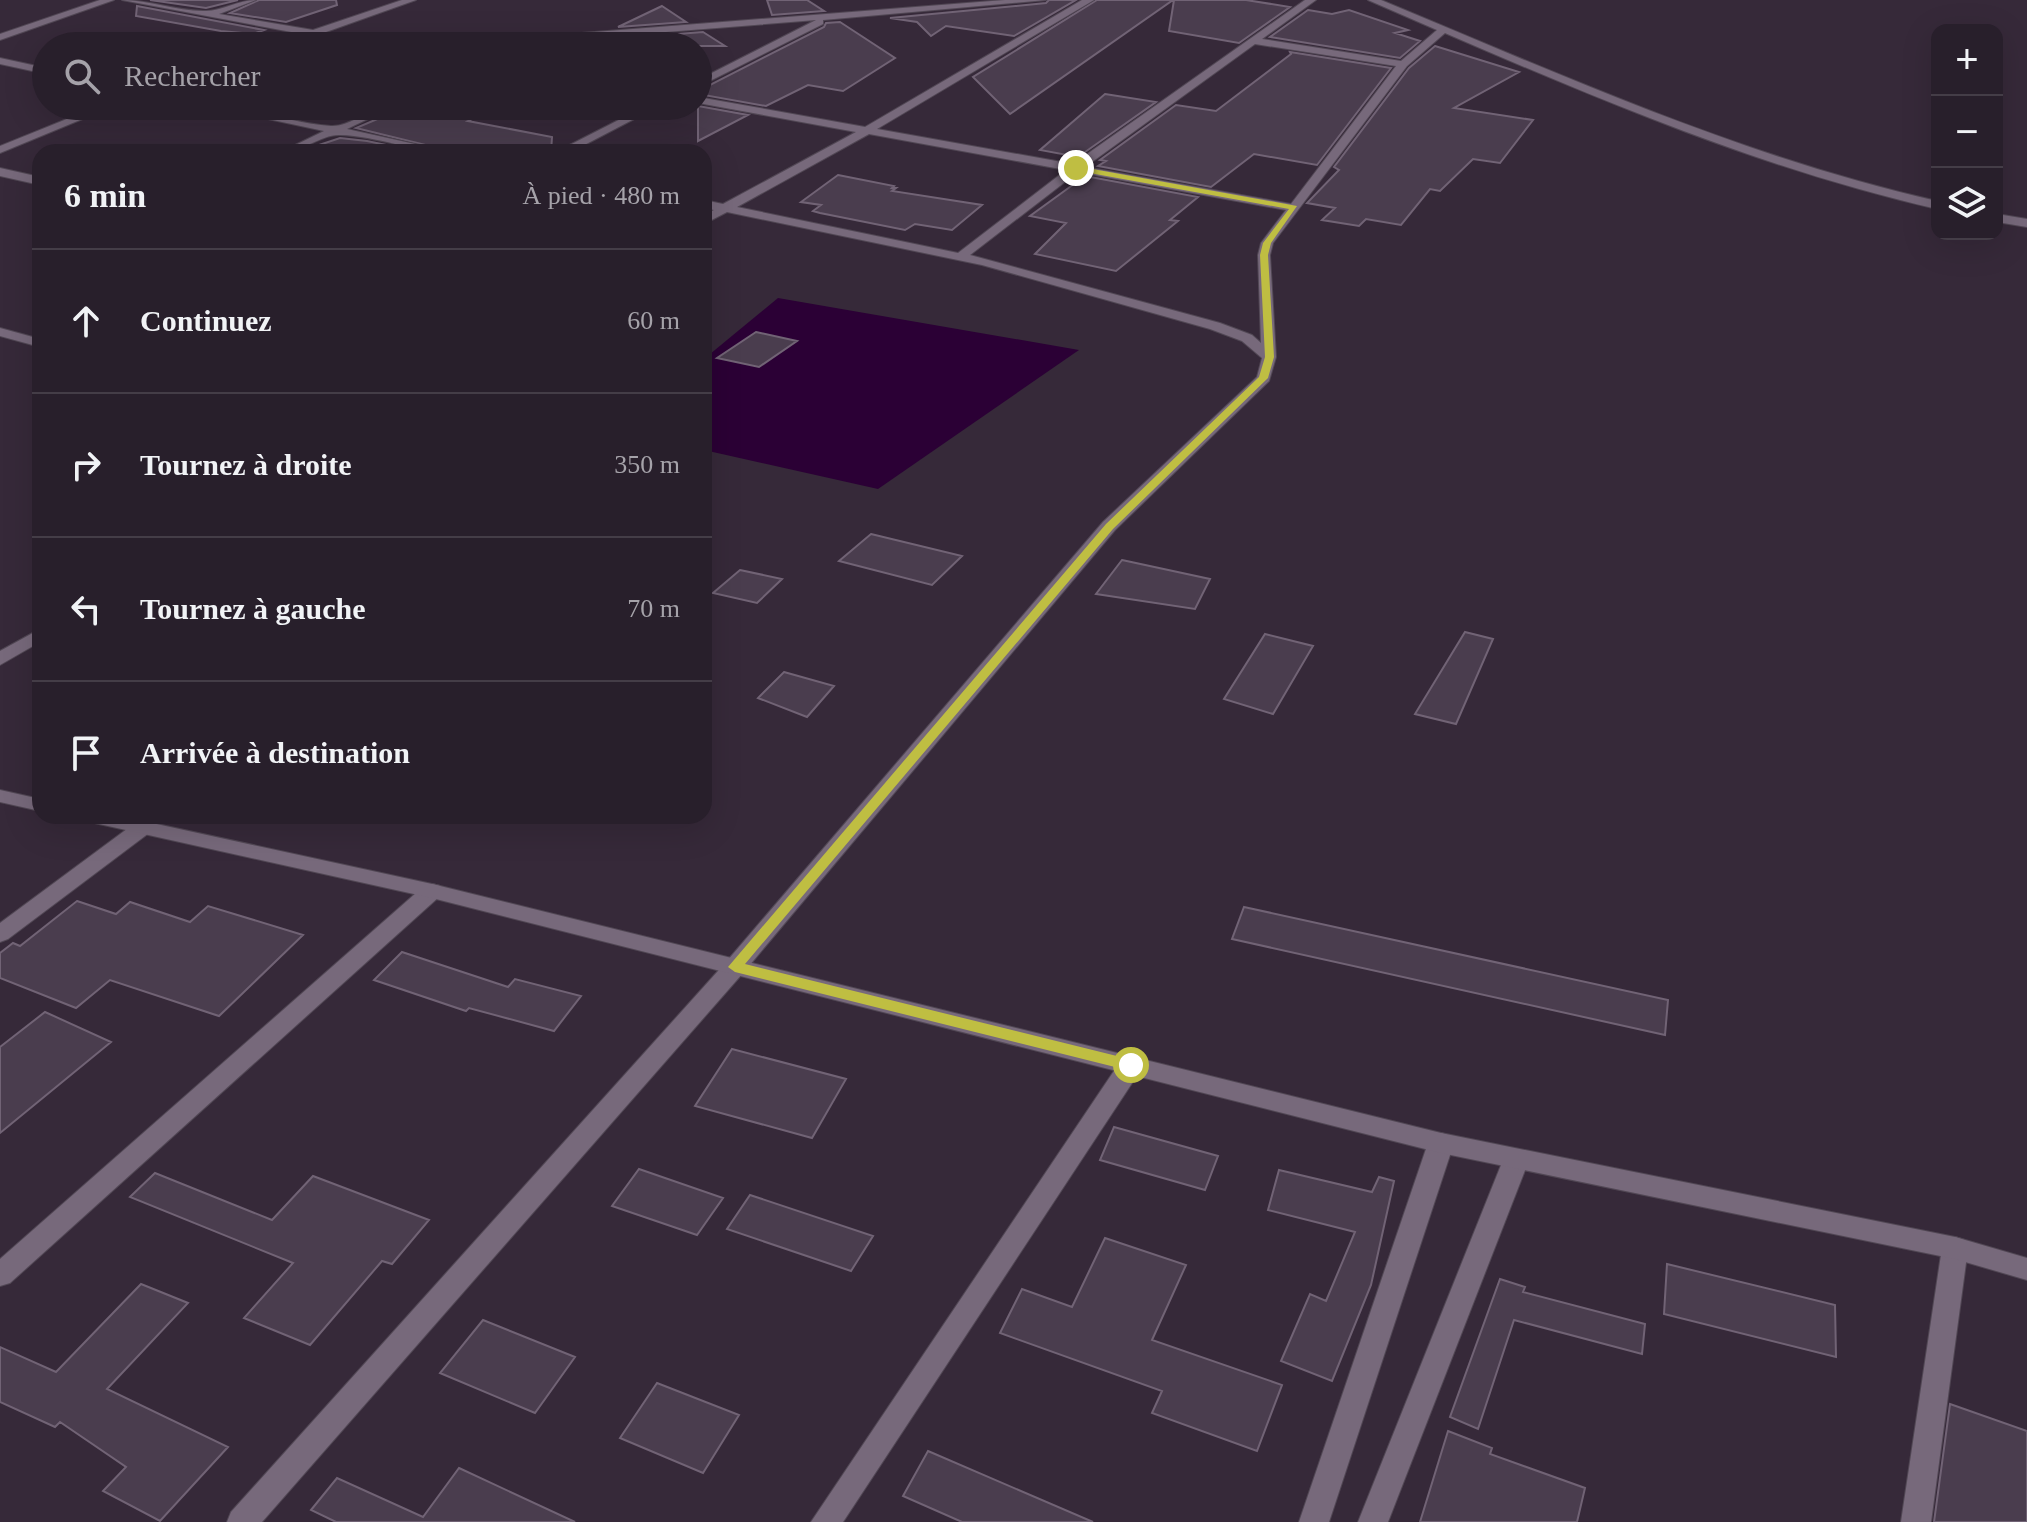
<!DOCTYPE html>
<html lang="fr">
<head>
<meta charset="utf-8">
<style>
  body { margin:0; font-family:Georgia,serif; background:#342c37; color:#f1f3f6 }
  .controls { position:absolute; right:24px; top:24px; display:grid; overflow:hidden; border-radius:16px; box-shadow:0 8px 32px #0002 }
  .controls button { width:72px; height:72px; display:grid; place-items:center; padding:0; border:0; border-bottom:2px solid #443d47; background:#281f2b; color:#f1f3f6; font:40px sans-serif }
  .stop { position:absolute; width:24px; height:24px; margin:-18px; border:6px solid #bfbe42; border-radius:50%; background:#fff }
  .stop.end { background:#bfbe42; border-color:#fff; box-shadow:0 2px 8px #0008 }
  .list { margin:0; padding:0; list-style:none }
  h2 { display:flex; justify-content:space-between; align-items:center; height:104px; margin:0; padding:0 32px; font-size:34px }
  h2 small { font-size:26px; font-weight:400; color:#a5a2a9 }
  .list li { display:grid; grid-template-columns:52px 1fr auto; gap:24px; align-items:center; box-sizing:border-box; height:144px; padding:0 32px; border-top:2px solid #443d47 }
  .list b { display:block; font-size:30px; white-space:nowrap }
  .list em { font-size:26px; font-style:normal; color:#a5a2a9 }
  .icon { flex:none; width:44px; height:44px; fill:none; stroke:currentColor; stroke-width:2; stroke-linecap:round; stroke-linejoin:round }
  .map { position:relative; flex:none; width:2027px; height:1522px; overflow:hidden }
  .search { position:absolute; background:#281f2b; box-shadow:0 8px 32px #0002; left:32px; top:32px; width:680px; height:88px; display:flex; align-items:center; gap:20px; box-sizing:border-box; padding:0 28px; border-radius:44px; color:#a5a2a9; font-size:30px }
  .panel { position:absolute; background:#281f2b; box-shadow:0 8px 32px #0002; left:32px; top:144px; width:680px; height:680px; border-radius:24px }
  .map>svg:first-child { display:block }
</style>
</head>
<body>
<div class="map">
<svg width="2027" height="1522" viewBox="0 0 2027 1522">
  <rect width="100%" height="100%" fill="#362939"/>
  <path fill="#2b0035" d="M 778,298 L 1079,350 L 878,489 L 704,450 L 704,359 Z"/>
  <path fill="#4a3d4e" stroke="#716375" stroke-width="2" d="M 150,0 L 238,0 L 206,8 Z
    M 259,0 L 336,0 L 337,5 L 286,22 L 230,13 Z
    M 767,0 L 807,0 L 824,11 L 772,15 Z
    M 1049,0 L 1076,0 L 1014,36 L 946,26 L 931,36 L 917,22 L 890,18 L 1046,3 Z
    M 1097,0 L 1173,0 L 1010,114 L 973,77 Z
    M 1174,0 L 1246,0 L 1290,7 L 1239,43 L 1169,31 Z
    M 137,6 L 264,30 L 253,34 L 221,31 L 136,16 Z
    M 662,6 L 686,22 L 618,27 Z
    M 1308,10 L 1332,14 L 1349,10 L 1408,30 L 1395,33 L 1420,41 L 1400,58 L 1270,37 Z
    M 840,22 L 895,58 L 843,91 L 808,85 L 766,106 L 698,94 L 698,91 L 824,27 L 826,23 Z
    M 703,32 L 725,46 L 579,46 L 589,41 Z
    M 1435,46 L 1519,72 L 1454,108 L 1533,120 L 1500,163 L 1473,159 L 1440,191 L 1430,189 L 1401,225 L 1366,219 L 1359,226 L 1322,220 L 1335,208 L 1307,203 L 1339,170 L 1334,167 L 1409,68 Z
    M 1290,52 L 1391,68 L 1317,165 L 1254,154 L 1211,187 L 1098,166 L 1106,161 L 1100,160 L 1176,105 L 1216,111 L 1291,54 Z
    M 1105,94 L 1156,102 L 1078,157 L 1040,150 Z
    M 408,106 L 501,106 L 468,121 L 552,137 L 551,152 L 454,152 L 356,128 Z
    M 698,106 L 748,115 L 698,141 Z
    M 340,138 L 367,141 L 420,152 L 298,152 Z
    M 838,175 L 894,186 L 892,188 L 896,188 L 892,191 L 982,205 L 952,230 L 915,224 L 905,230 L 820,213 L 813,211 L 821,205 L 801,202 Z
    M 1085,176 L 1198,197 L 1170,220 L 1178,221 L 1116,271 L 1035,254 L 1066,223 L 1030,216 Z
    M 756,332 L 797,341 L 759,367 L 717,358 Z
    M 871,534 L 962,556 L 932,585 L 839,561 Z
    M 1122,560 L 1210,579 L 1195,609 L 1096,594 Z
    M 740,570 L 782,579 L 757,603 L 713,593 Z
    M 1465,632 L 1493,639 L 1456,724 L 1415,714 Z
    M 1265,634 L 1313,646 L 1273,714 L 1224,699 Z
    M 784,672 L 834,686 L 807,717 L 758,698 Z
    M 77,901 L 116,914 L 130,902 L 190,922 L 208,906 L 303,935 L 219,1016 L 110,980 L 76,1008 L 0,978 L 0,953 L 13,943 L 20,946 Z
    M 1244,907 L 1668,1000 L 1665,1035 L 1232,939 Z
    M 402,952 L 508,987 L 515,979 L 581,996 L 554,1031 L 469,1008 L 466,1011 L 374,980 Z
    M 45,1012 L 111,1042 L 0,1133 L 0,1047 Z
    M 732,1049 L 846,1079 L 812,1138 L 695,1106 Z
    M 1114,1127 L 1218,1156 L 1205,1190 L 1100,1160 Z
    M 639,1169 L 723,1198 L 697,1235 L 612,1206 Z
    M 1279,1170 L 1372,1192 L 1379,1177 L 1394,1181 L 1371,1285 L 1332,1381 L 1281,1361 L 1310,1294 L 1326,1301 L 1355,1232 L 1268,1210 Z
    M 155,1173 L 272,1220 L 313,1176 L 429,1220 L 392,1264 L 382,1261 L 310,1345 L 244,1318 L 293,1263 L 130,1197 Z
    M 750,1195 L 873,1236 L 851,1271 L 727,1229 Z
    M 1105,1238 L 1186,1265 L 1152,1340 L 1282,1385 L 1257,1451 L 1152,1413 L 1162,1391 L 1000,1333 L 1022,1289 L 1072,1307 Z
    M 1667,1264 L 1835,1305 L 1836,1357 L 1664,1314 Z
    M 1500,1279 L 1525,1287 L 1523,1292 L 1645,1324 L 1642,1354 L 1514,1320 L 1478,1429 L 1450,1417 Z
    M 141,1284 L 188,1303 L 107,1389 L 228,1447 L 160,1521 L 103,1491 L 126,1467 L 60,1422 L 55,1427 L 0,1402 L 0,1347 L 56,1372 Z
    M 483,1320 L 575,1357 L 535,1413 L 440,1373 Z
    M 657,1383 L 739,1415 L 703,1473 L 620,1438 Z
    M 1950,1404 L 2027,1431 L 2027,1522 L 1934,1522 Z
    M 1448,1431 L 1492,1448 L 1490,1454 L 1585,1488 L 1577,1522 L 1420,1522 Z
    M 928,1451 L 1093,1522 L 962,1522 L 903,1496 Z
    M 459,1468 L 575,1522 L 336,1522 L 311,1510 L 337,1478 L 423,1517 Z"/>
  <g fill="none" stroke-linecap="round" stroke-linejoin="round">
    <g stroke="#514754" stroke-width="2">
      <path id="minor" d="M 100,0 L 114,0 L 0,40 L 0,34 Z
        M 122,0 C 150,0 179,12 206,11 C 222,11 238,0 256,0 L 219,14 L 313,30 L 402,0 L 416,0 L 326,32 L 390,46 C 366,46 336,35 315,36 C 300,37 288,46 272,46 L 302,34 Z
        M 1005,0 L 1046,0 L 823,20 L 823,24 L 698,87 L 698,80 L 816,20 L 490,46 L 447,46 L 452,43 Z
        M 1082,0 L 1094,0 L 877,129 L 1073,164 L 1305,0 L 1316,0 L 1262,39 L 1401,61 L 1437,30 L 1368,0 L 1381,0 C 1564,76 1743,157 1937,201 L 1937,209 C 1764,169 1607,103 1445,33 L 1407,66 L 1273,243 L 1270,255 L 1276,357 L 1269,381 L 1115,530 L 743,973 L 262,1522 L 227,1522 L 231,1512 L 727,961 L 1103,522 L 1257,377 L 1262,358 L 1242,341 L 1210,329 L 982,265 L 727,212 L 704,224 L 704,215 L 714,210 L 704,208 L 704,200 L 723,204 L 856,132 L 698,103 L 698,97 L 865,127 ZM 1255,44 L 1396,66 L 1291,204 L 1085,167 ZM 869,134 L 1066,170 L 958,253 L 737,207 ZM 1078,172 L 1286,210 L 1261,243 L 1258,255 L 1261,343 L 1252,335 L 1220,323 L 970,255 Z
        M 0,58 L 46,68 L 46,74 L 0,64 Z
        M 99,106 L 114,106 L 0,153 L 0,146 Z
        M 208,106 C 250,106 289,123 331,126 C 350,127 372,106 395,106 L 347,129 L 451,152 C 413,152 377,136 340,135 C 322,134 303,152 281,152 L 324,131 Z
        M 646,106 L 659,106 L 571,152 L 556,152 Z
        M 0,168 L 40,177 L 40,185 L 0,176 Z
        M 1997,214 L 2027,219 L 2027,227 L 1997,222 Z
        M 0,328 L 40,339 L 40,347 L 0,336 Z
        M 40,629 L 40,642 L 0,665 L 0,651 Z
        M 142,821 L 149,823 L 152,828 L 149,833 L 8,939 L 0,942 L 0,923 L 135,823 Z
        M 432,884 L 440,886 L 443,891 L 440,896 L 10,1283 L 0,1286 L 0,1259 L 424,886 Z
        M 1131,1056 L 1140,1059 L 1143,1065 L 1140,1071 L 843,1522 L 811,1522 L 1122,1059 Z
        M 1441,1133 L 1450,1136 L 1454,1143 L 1329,1522 L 1299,1522 L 1428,1143 L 1432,1136 Z
        M 1516,1150 L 1525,1153 L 1529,1160 L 1388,1522 L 1358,1522 L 1503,1160 L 1507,1153 Z
        M 1955,1237 L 1964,1240 L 1968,1248 L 1931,1522 L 1901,1522 L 1942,1248 L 1946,1240 Z"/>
    </g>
    <g stroke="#514754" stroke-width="2">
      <path id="secondary" d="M 0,790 L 40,799 L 40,811 L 0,802 Z
        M 80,816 L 120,816 L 432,884 L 1441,1133 L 1955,1237 L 2027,1258 L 2027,1280 L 1955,1259 L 1441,1153 L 432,898 L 90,822 Z"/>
    </g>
    <use href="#minor" fill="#77697b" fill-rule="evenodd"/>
    <use href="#secondary" fill="#77697b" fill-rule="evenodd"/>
  </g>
  <path fill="#bfbe42" d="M 1076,166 L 1297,206 L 1271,243 L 1268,255 L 1274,357 L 1268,378 L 1113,529 L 745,964 L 1137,1061 L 1139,1065 L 1131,1071 L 735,972 L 728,967 L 1106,524 L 1259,377 L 1265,357 L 1260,255 L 1263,243 L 1289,209 L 1073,170 Z"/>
</svg>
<div class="controls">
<button>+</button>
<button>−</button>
<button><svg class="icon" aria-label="layers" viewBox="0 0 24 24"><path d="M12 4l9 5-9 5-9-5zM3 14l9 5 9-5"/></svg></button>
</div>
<div class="stop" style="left:1131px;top:1065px"></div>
<div class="stop end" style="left:1076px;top:168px"></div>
<div class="search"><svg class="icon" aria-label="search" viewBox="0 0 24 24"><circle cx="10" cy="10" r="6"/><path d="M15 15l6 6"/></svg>Rechercher</div>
<section class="panel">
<h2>6 min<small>À pied · 480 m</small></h2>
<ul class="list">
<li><svg class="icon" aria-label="ahead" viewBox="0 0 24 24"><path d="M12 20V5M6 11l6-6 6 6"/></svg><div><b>Continuez</b></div><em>60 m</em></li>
<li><svg class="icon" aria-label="right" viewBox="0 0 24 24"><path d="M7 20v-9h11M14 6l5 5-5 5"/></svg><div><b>Tournez à droite</b></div><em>350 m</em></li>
<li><svg class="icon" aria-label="left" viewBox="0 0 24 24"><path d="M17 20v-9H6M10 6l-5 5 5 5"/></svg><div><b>Tournez à gauche</b></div><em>70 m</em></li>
<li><svg class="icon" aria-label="arrive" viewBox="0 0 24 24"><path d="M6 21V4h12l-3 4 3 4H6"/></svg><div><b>Arrivée à destination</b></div></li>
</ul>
</section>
</div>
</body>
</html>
